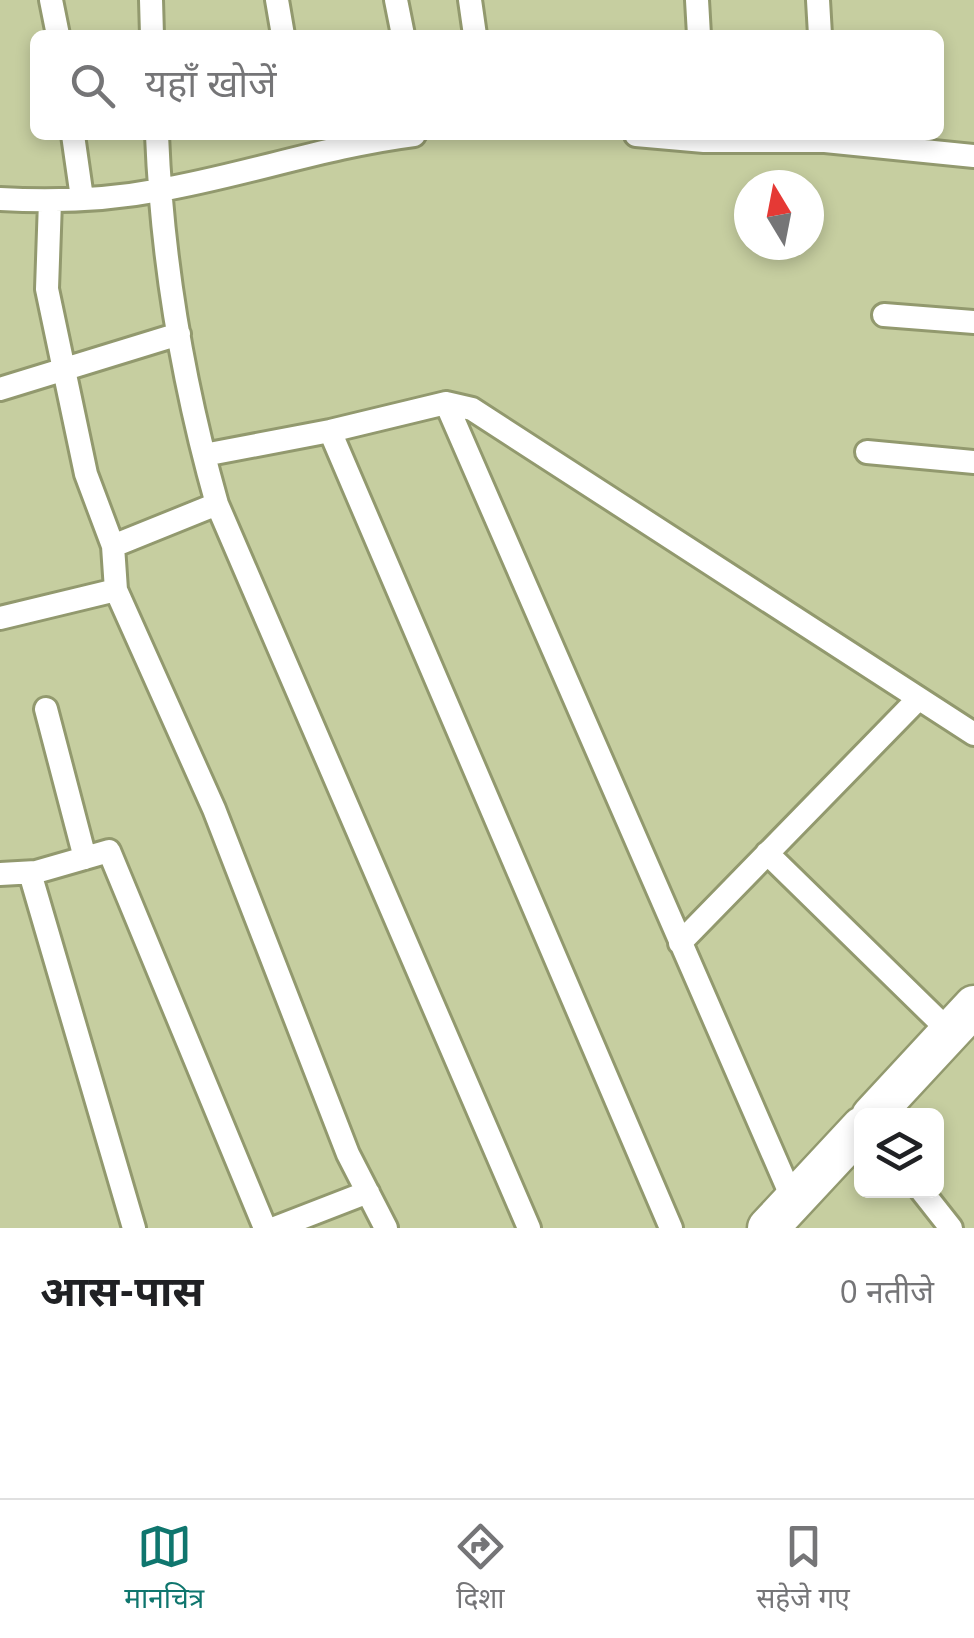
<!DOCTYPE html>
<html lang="hi">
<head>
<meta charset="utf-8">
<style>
  body { margin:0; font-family:"PT Sans","Noto Sans Devanagari",sans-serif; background:#f6f6f6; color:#202124 }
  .controls { position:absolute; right:30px; bottom:30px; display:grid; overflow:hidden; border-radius:15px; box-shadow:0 5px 15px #0003 }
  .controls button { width:90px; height:90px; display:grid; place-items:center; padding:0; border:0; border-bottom:2px solid #e0e0e0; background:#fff; color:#202124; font:50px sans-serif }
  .compass { position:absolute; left:734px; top:170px; width:90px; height:90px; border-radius:50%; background:#fff; box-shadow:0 5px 15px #0003; rotate:350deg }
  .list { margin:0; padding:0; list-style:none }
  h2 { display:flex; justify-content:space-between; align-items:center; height:130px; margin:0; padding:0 40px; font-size:42px }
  h2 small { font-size:32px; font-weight:400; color:#757577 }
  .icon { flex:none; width:55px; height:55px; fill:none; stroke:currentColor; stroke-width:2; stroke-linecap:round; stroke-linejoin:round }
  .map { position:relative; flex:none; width:974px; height:1228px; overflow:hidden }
  .search { position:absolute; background:#fff; box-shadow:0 5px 15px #0003; left:30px; right:30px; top:30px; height:110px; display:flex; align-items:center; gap:25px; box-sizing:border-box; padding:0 35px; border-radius:15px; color:#757577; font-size:38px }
  .sheet { height:270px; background:#fff }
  nav { display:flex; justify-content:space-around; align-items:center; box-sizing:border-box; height:140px; border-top:2px solid #e0e0e0; background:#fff; font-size:28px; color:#757577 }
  nav a { display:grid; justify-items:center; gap:5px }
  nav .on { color:#0f766e }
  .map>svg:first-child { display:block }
</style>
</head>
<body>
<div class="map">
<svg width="974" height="1228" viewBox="0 0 974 1228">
  <rect width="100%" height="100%" fill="#c6cea0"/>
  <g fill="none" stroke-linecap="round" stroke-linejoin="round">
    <g stroke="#92996e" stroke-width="28">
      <path id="street" d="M 51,0 L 58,35
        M 151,0 L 152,35
        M 277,0 L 283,35
        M 396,0 L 403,35
        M 470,0 L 475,35
        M 697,0 L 699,35
        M 818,0 L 820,35
        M 73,135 L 82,198
        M 157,135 C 162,259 183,384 217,504 L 529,1228
        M 636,135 L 704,141 L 825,141 L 974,156
        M 0,199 C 53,202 108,200 160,190 C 246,175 327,146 414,135
        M 50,201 L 47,289 L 86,474 L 113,546
        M 884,315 L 974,322
        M 0,389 L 179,334
        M 446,403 L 472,409 L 974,734
        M 330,431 L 671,1228
        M 867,452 L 974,462
        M 204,455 L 330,431 L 446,403 L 793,1200
        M 116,590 L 214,809 L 348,1154 L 386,1228
        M 0,618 L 116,590 L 113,546 L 217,504
        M 46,709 L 85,858
        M 767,853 L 950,1032
        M 30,873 L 134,1228
        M 0,874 L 36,872 L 109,851 L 265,1228
        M 680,943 L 917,700
        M 921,1190 L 951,1228
        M 275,1228 L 368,1192"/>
    </g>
    <g stroke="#92996e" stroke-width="45">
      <path id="highway" d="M 872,1116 L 974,1006
        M 768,1228 L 862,1127"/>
    </g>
    <use href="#street" stroke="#fff" stroke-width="22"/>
    <use href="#highway" stroke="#fff" stroke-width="40"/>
  </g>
</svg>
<div class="controls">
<button><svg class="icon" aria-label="layers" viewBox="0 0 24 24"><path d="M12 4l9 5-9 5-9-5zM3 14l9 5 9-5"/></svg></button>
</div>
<svg class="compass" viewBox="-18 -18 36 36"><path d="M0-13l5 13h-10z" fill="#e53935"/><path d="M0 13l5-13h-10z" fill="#757577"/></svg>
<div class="search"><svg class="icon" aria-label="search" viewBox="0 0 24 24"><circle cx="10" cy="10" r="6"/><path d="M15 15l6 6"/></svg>यहाँ खोजें</div>
</div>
<section class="sheet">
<h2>आस-पास<small>0 नतीजे</small></h2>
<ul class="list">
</ul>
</section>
<nav>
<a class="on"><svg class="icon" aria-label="map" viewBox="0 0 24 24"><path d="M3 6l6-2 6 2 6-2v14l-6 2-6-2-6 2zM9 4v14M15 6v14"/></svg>मानचित्र</a>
<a><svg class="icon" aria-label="directions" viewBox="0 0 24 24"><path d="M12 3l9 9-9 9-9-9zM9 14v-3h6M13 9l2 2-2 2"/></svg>दिशा</a>
<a><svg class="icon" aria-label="saved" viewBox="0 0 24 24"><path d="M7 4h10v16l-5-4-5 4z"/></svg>सहेजे गए</a>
</nav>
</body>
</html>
